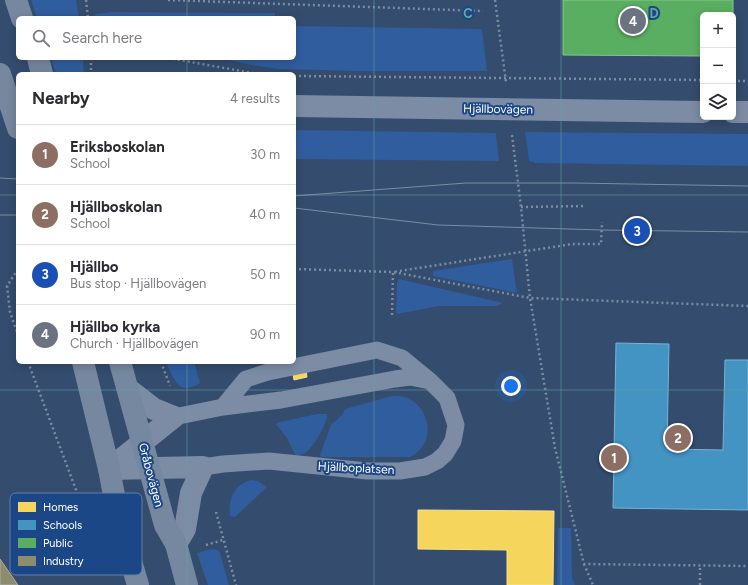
<!DOCTYPE html>
<html lang="en">
<head>
<meta charset="utf-8">
<style>
  body { margin:0; font-family:Figtree,sans-serif; background:#f7f7f7; color:#2b2b33 }
  .controls { position:absolute; right:12px; top:12px; display:grid; overflow:hidden; border-radius:6px; box-shadow:0 2px 10px #0003 }
  .controls button { width:36px; height:36px; display:grid; place-items:center; padding:0; border:0; border-bottom:1px solid #e1e1e2; background:#fff; color:#2b2b33; font:20px sans-serif }
  .you { position:absolute; left:511px; top:386px; width:14px; height:14px; margin:-10px; border:3px solid #fff; border-radius:50%; background:#1a73e8; box-shadow:0 0 0 6px #1a73e833 }
  .badge { display:grid; place-items:center; width:26px; height:26px; border-radius:50%; background:#6a6e78; color:#fff; font-size:13px; font-weight:700 }
  .pin { position:absolute; translate:-50% -50%; border:2px solid #fff; box-shadow:0 1px 4px #0006 }
  .list { margin:0; padding:0; list-style:none }
  h2 { display:flex; justify-content:space-between; align-items:center; height:52px; margin:0; padding:0 16px; font-size:17px }
  h2 small { font-size:13px; font-weight:400; color:#7c7c81 }
  .list li { display:grid; grid-template-columns:26px 1fr auto; gap:12px; align-items:center; box-sizing:border-box; height:60px; padding:0 16px; border-top:1px solid #e1e1e2 }
  .list b { display:block; font-size:15px; white-space:nowrap }
  .list p { margin:0; font-size:13px; white-space:nowrap; color:#7c7c81 }
  .list em { font-size:13px; font-style:normal; color:#7c7c81 }
  .icon { flex:none; width:22px; height:22px; fill:none; stroke:currentColor; stroke-width:2; stroke-linecap:round; stroke-linejoin:round }
  .map { position:relative; flex:none; width:748px; height:585px; overflow:hidden }
  .search { position:absolute; background:#fff; box-shadow:0 2px 10px #0003; left:16px; top:16px; width:280px; height:44px; display:flex; align-items:center; gap:10px; box-sizing:border-box; padding:0 14px; border-radius:6px; color:#7c7c81; font-size:15px }
  .panel { position:absolute; background:#fff; box-shadow:0 2px 10px #0003; left:16px; top:72px; width:280px; height:292px; border-radius:6px }
  .map>svg:first-child { display:block }
</style>
</head>
<body>
<div class="map">
<svg width="748" height="585" viewBox="0 0 748 585">
  <rect width="100%" height="100%" fill="#344c6e"/>
  <path fill="#305d9e" d="M 31,0 L 76,0 L 79,18 L 37,18 Z
    M 111,12 L 275,13 L 275,18 L 94,18 L 95,14 Z
    M 294,26 L 482,29 L 487,71 L 359,71 L 278,69 L 252,65 L 219,58 L 294,58 Z
    M 51,58 L 83,58 L 84,74 L 56,74 Z
    M 294,130 L 496,133 L 499,161 L 294,159 Z
    M 525,132 L 748,134 L 748,166 L 535,163 L 534,162 L 529,161 Z
    M 512,259 L 517,293 L 433,276 L 433,271 Z
    M 399,279 L 503,303 L 496,306 L 439,306 L 397,314 L 396,311 L 397,283 Z
    M 166,362 L 194,362 L 200,383 C 178,397 174,379 166,362 Z
    M 392,396 C 427,393 442,441 410,457 L 321,457 L 320,455 L 331,425 L 342,415 L 345,409 Z
    M 317,414 L 327,414 C 328,423 313,448 305,453 C 303,454 299,455 296,456 L 287,438 L 276,424 L 280,422 Z
    M 251,480 L 258,481 L 267,487 L 236,516 L 234,517 L 230,516 C 228,500 234,484 251,480 Z
    M 558,528 L 571,528 L 572,578 L 575,585 L 557,585 Z
    M 212,549 L 217,550 L 220,553 L 229,585 L 208,585 L 197,553 Z"/>
  <path fill="#f6d55c" stroke="#f9e28d" d="M 306,371 L 307,377 L 294,380 L 293,374 Z
    M 418,510 L 554,511 L 553,585 L 507,585 L 507,550 L 418,549 Z"/>
  <path fill="#4393c3" stroke="#7bb3d5" d="M 616,343 L 669,344 L 667,449 L 723,450 L 725,360 L 748,360 L 748,510 L 613,508 Z"/>
  <path fill="#5aae61" stroke="#8cc690" d="M 563,0 L 733,0 L 733,28 L 733,15 L 703,15 L 703,56 L 563,55 Z"/>
  <path fill="#8c8c6e" stroke="#aeae9a" d="M 0,559 L 18,585 L 0,585 Z"/>
  <g fill="none" stroke-linecap="round" stroke-linejoin="round">
    <path stroke="#7b8ca4" stroke-width="2.5" stroke-dasharray="2 3" stroke-linecap="butt" d="M 86,0 L 88,18
      M 168,0 L 483,11
      M 495,0 L 506,82
      M 91,58 L 91,74
      M 168,58 L 258,74
      M 294,76 L 703,80
      M 733,81 L 748,81
      M 512,135 L 521,207 L 530,298 L 555,448 L 584,564 L 748,566
      M 521,207 L 585,206
      M 18,269 L 7,286 L 10,312 L 18,335
      M 294,269 L 393,272 L 530,298 L 748,306
      M 392,315 L 393,272 L 572,244 L 601,244 L 602,222
      M 28,362 L 96,543
      M 161,362 L 170,386
      M 216,512 L 236,585
      M 206,545 L 223,540
      M 584,564 L 593,585
      M 700,585 L 700,565"/>
    <path stroke="#7b8ca4" stroke-width="17" d="M 174,417 L 223,407 L 281,400 L 395,379 L 410,377 L 430,381
      M 203,467 L 223,464 L 269,461 L 367,471 L 400,471 L 425,467 L 437,461 L 445,454 L 453,441 L 456,425 L 447,398 L 430,381 L 402,358 L 377,350 L 268,372 L 246,379 L 223,407"/>
    <path stroke="#7b8ca4" stroke-width="22" d="M 109,469 L 203,467 L 191,493 L 185,529 L 176,544
      M 109,469 L 174,417 L 154,409 L 128,389"/>
    <path stroke="#7b8ca4" stroke-width="22" d="M 294,106 L 703,112
      M 733,112 L 748,112"/>
    <path stroke="#76889f" stroke-width="22" d="M 16,0 L 22,18
      M 38,58 L 42,74
      M 0,74 L 18,128
      M 83,362 L 109,469 L 119,521 L 138,585
      M 120,362 L 165,525 L 176,544 L 187,585"/>
    <path stroke="#7c8da3" stroke-width="1" d="M 0,178 L 18,179
      M 294,196 L 466,183 L 574,183 L 748,186
      M 294,208 L 438,225 L 602,230 L 748,232
      M 0,215 L 18,215"/>
  </g>
  <path fill="none" stroke="#63a6a1" stroke-width="1" stroke-opacity="0.55" d="M 187,0 L 187,18M 374,0 L 374,585M 561,0 L 561,585M 187,58 L 187,74M 0,195 L 18,195M 294,195 L 748,195M 187,362 L 187,585M 0,390 L 748,390"/>
  <g text-anchor="middle" stroke-width="4" stroke-linejoin="round" paint-order="stroke">
    <g font-size="12" fill="#fff" stroke="#1c4787">
      <text transform="translate(498 109) rotate(1)" y="4">Hjällbovägen</text>
      <text transform="translate(356 468) rotate(3)" y="4">Hjällboplatsen</text>
      <text transform="translate(151 475) rotate(75)" y="4">Gråbovägen</text>
    </g>
  </g>
  <rect x="10" y="493" width="132" height="82" rx="6" fill="#1c4787" stroke="#607eab" stroke-width="1"/>
  <rect x="18" y="502" width="18" height="10" fill="#f6d55c"/>
  <rect x="18" y="520" width="18" height="10" fill="#4393c3"/>
  <rect x="18" y="538" width="18" height="10" fill="#5aae61"/>
  <rect x="18" y="556" width="18" height="10" fill="#8c8c6e"/>
  <g font-size="11" fill="#fff">
    <text x="43" y="511">Homes</text>
    <text x="43" y="529">Schools</text>
    <text x="43" y="547">Public</text>
    <text x="43" y="565">Industry</text>
  </g>
  <g font-size="13" text-anchor="middle" font-weight="bold" fill="#63a6a1" stroke="#1c4787" stroke-width="4" stroke-linejoin="round" paint-order="stroke">
    <text x="468" y="18">C</text>
    <text x="654" y="18">D</text>
  </g>
</svg>
<div class="controls">
<button>+</button>
<button>−</button>
<button><svg class="icon" aria-label="layers" viewBox="0 0 24 24"><path d="M12 4l9 5-9 5-9-5zM3 14l9 5 9-5"/></svg></button>
</div>
<div class="you"></div>
<div class="pin badge" style="left:614px;top:458px;background:#8d6e63">1</div>
<div class="pin badge" style="left:678px;top:438px;background:#8d6e63">2</div>
<div class="pin badge" style="left:637px;top:231px;background:#1a4fb4">3</div>
<div class="pin badge" style="left:633px;top:21px;background:#6b7280">4</div>
<div class="search"><svg class="icon" aria-label="search" viewBox="0 0 24 24"><circle cx="10" cy="10" r="6"/><path d="M15 15l6 6"/></svg>Search here</div>
<section class="panel">
<h2>Nearby<small>4 results</small></h2>
<ul class="list">
<li><span class="badge" style="background:#8d6e63">1</span><div><b>Eriksboskolan</b><p>School</p></div><em>30 m</em></li>
<li><span class="badge" style="background:#8d6e63">2</span><div><b>Hjällboskolan</b><p>School</p></div><em>40 m</em></li>
<li><span class="badge" style="background:#1a4fb4">3</span><div><b>Hjällbo</b><p>Bus stop · Hjällbovägen</p></div><em>50 m</em></li>
<li><span class="badge" style="background:#6b7280">4</span><div><b>Hjällbo kyrka</b><p>Church · Hjällbovägen</p></div><em>90 m</em></li>
</ul>
</section>
</div>
</body>
</html>
